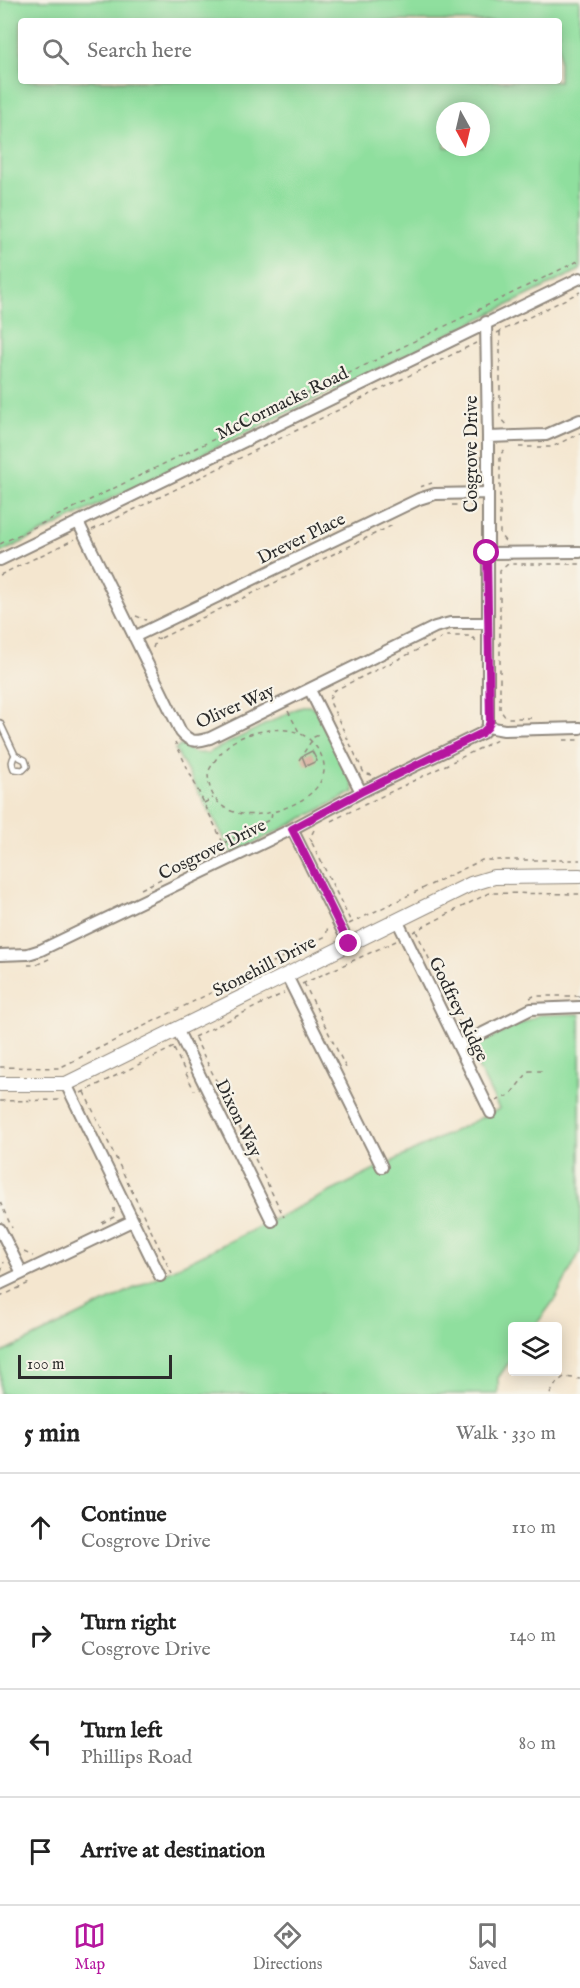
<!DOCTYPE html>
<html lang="en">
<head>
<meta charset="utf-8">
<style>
  body { margin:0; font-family:"IM FELL English",serif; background:#f6f6f6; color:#222 }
  .controls { position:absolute; right:18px; bottom:18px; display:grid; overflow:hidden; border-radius:6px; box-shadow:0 3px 15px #0003 }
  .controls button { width:54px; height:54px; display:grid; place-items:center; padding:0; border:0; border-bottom:2px solid #e0e0e0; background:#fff; color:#222; font:30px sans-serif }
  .compass { position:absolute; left:436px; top:102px; width:54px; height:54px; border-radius:50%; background:#fff; box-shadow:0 3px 15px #0003; rotate:172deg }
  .scale { position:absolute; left:18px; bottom:15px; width:154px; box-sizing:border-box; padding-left:6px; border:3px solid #2b2b2b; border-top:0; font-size:16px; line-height:21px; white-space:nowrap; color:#2b2b2b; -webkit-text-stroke:4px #f7f3e8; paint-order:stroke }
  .stop { position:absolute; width:18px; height:18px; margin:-14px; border:4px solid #b5179e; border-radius:50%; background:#fff }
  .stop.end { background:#b5179e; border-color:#fff; box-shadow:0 2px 6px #0008 }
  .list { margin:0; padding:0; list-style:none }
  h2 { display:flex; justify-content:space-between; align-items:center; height:78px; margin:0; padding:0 24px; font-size:26px }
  h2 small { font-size:20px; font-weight:400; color:#767676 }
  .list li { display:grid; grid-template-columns:39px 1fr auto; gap:18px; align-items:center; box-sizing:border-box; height:108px; padding:0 24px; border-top:2px solid #e0e0e0 }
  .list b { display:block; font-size:22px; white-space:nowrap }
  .list p { margin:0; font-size:20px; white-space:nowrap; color:#767676 }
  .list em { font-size:20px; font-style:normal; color:#767676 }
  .icon { flex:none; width:33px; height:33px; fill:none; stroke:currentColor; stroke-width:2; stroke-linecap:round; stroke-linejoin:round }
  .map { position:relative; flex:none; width:580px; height:1394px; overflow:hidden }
  .search { position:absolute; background:#fff; box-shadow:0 3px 15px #0003; left:18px; right:18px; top:18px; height:66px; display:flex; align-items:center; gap:15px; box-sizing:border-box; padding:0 21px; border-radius:6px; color:#767676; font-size:22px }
  .sheet { height:510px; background:#fff }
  nav { display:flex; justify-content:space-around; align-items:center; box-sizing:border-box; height:84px; border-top:2px solid #e0e0e0; background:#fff; font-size:16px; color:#767676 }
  nav a { display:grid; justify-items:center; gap:3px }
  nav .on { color:#b5179e }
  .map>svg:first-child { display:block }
</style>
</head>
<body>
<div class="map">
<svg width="580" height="1394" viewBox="0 0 580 1394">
  <rect width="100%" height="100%" fill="#f7f3e8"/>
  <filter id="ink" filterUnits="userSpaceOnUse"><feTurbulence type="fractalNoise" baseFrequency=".0167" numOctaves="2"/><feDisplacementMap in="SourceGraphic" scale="12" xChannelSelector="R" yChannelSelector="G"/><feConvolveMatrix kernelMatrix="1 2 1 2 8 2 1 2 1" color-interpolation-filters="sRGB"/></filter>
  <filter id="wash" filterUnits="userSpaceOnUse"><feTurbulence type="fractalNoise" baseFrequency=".008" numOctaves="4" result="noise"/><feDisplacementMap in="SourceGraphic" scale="24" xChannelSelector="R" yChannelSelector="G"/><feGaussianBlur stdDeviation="1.35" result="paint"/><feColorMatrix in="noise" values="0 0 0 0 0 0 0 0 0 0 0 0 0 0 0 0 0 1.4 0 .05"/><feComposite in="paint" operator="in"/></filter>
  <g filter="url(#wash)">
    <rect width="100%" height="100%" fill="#f4e6cf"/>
    <path fill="#8fdf9e" stroke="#5d8564" stroke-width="1.5" fill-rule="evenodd" d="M 0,0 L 580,0 L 580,270 L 0,553 ZM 21,21 L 559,21 L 559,81 L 21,81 ZM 445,111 L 481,111 L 481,147 L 445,147 Z
      M 302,706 L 311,706 L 315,708 L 353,784 L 354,792 L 233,854 L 175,749 L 182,745 C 191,753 196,754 208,753 Z
      M 580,1014 L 580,1252 L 555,1299 L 535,1326 L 512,1326 L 512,1358 L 498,1378 L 498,1394 L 0,1394 L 0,1354 L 499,1109 L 472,1055 L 475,1046 L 539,1015 Z"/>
    <g id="blocks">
      <path fill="#d2a291" d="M 312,751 L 317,761 L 306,766 L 302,756 Z"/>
    </g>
  </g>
  <g filter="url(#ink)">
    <use href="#blocks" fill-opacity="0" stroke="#90887d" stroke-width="1.5"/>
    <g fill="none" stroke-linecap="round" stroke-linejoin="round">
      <g stroke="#90887d" stroke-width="8">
        <path id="service" d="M 0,723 L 15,755 L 25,760 L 27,766 L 23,770 L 14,769 C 11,763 12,760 15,755"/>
      </g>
      <g stroke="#90887d" stroke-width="14">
        <path id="minor" d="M 488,437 L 546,435 L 580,420
          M 78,522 L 181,732 C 190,743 197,742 210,738 L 435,627 L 450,623 L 487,623
          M 487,553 L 580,552
          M 0,560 L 580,278
          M 134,637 L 419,499 L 435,494 L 487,493
          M 310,690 L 361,792
          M 488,727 L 504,730 L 580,728
          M 292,829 L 349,944
          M 397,920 L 491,1113
          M 0,955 L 28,954 L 41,950 L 292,829 L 361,792 L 482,733 L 488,727 L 488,437 L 486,322
          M 287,976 L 382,1167
          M 177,1029 L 272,1221
          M 459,1045 L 531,1009 L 580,1007
          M 66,1084 L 160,1276
          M 0,1229 L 22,1273
          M 0,1284 L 132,1221"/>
      </g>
      <g stroke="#90887d" stroke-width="16">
        <path id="tertiary" d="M 0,1084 L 66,1084 L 471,884 L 494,877 L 580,876"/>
      </g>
      <path stroke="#90887d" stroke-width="1.5" stroke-dasharray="4.5 4.5" stroke-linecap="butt" d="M 500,332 L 500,417 L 508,426
        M 497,333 L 580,292
        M 519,447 L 552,447 L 580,433
        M 420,487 L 432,483
        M 452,505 L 471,505 L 477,512
        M 92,530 L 476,343
        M 505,541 L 500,535 L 500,455 L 506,448
        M 0,544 L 580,260
        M 0,575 L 75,539
        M 136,616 L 146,620
        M 161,638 L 395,524
        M 153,648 L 156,639 L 160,638
        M 288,711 L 300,734
        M 531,718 L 506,718 L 500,710 L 500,571 L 508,564 L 580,564
        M 564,740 L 580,740
        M 299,760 L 314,737 L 321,734
        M 372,775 L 364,773 L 329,700 L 333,691 L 446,636 L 471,636 L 478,643
        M 204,803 L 213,798
        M 331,821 L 497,740
        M 312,842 L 310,838 L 314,830
        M 224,843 L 271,819 L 272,812 C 306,804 346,776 310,740 C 291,722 250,730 231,743 C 222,750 214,761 208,772 C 208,810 238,820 272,812
        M 312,843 L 351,922
        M 141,889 L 225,847 L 175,742
        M 349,924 L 482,860 L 580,860
        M 416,931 L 460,1024 L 469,1027
        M 413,932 L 489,893 L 580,894
        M 28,965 L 36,965 L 51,958
        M 304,983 L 347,1070
        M 302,984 L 396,941
        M 530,998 L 534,996 L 579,996
        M 194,1037 L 284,993
        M 195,1038 L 284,1217
        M 174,1049 L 194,1090
        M 0,1067 L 59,1068 L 326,936 L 328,926
        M 84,1092 L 172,1274
        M 81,1093 L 174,1047
        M 0,1101 L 63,1100
        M 496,1101 L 510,1095 L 529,1071 L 546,1071
        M 0,1202 L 12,1228
        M 102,1223 L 114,1217 L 114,1208
        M 24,1252 L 33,1256
        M 1,1272 L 4,1262
        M 0,1297 L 29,1283
        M 550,1394 L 557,1382 L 564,1377 L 580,1379"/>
      <use href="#service" stroke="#fff" stroke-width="5"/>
      <use href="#minor" stroke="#fff" stroke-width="10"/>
      <use href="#tertiary" stroke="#fff" stroke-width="14"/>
    </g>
  </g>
  <g fill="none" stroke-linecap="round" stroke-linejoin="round" filter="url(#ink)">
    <path stroke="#b5179e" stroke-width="8" d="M 349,944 L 292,829 L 361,792 L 482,733 L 488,727 L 490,722 L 487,553"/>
  </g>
  <g text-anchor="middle" stroke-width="4.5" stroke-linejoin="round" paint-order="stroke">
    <g font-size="18" fill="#2b2b2b" stroke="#f7f3e8">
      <text transform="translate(282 403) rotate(-26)" y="6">McCormacks Road</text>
      <text transform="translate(471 454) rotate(-90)" y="6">Cosgrove Drive</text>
      <text transform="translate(301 538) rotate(-26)" y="6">Drever Place</text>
      <text transform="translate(235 706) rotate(-24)" y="6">Oliver Way</text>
      <text transform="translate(212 849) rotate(-26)" y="6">Cosgrove Drive</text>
      <text transform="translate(264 966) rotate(-27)" y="6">Stonehill Drive</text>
      <text transform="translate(459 1009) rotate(64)" y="6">Godfrey Ridge</text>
      <text transform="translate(239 1118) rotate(64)" y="6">Dixon Way</text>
    </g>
  </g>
</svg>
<div class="controls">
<button><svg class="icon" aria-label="layers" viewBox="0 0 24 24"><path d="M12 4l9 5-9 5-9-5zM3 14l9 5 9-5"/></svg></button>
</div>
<svg class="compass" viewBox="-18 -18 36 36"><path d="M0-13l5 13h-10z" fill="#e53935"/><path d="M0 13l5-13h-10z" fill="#767676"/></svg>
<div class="scale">100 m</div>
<div class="stop" style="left:487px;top:553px"></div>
<div class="stop end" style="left:349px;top:944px"></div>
<div class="search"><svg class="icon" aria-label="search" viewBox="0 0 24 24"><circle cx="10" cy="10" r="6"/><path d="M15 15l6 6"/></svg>Search here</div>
</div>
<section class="sheet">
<h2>5 min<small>Walk · 330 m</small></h2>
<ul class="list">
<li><svg class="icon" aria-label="ahead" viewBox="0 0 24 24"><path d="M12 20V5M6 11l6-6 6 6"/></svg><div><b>Continue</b><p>Cosgrove Drive</p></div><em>110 m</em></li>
<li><svg class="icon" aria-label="right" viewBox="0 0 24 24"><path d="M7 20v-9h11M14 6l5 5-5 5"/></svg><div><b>Turn right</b><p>Cosgrove Drive</p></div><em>140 m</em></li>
<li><svg class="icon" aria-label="left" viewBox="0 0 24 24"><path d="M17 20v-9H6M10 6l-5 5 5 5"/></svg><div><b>Turn left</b><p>Phillips Road</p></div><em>80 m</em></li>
<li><svg class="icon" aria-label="arrive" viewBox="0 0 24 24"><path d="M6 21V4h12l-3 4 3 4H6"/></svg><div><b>Arrive at destination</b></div></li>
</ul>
</section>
<nav>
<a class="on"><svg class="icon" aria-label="map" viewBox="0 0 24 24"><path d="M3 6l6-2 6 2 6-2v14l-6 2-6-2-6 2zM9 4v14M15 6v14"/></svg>Map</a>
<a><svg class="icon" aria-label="directions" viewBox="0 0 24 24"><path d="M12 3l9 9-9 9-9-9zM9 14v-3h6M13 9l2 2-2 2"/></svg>Directions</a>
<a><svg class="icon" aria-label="saved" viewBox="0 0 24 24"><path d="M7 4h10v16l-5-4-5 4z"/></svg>Saved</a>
</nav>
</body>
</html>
